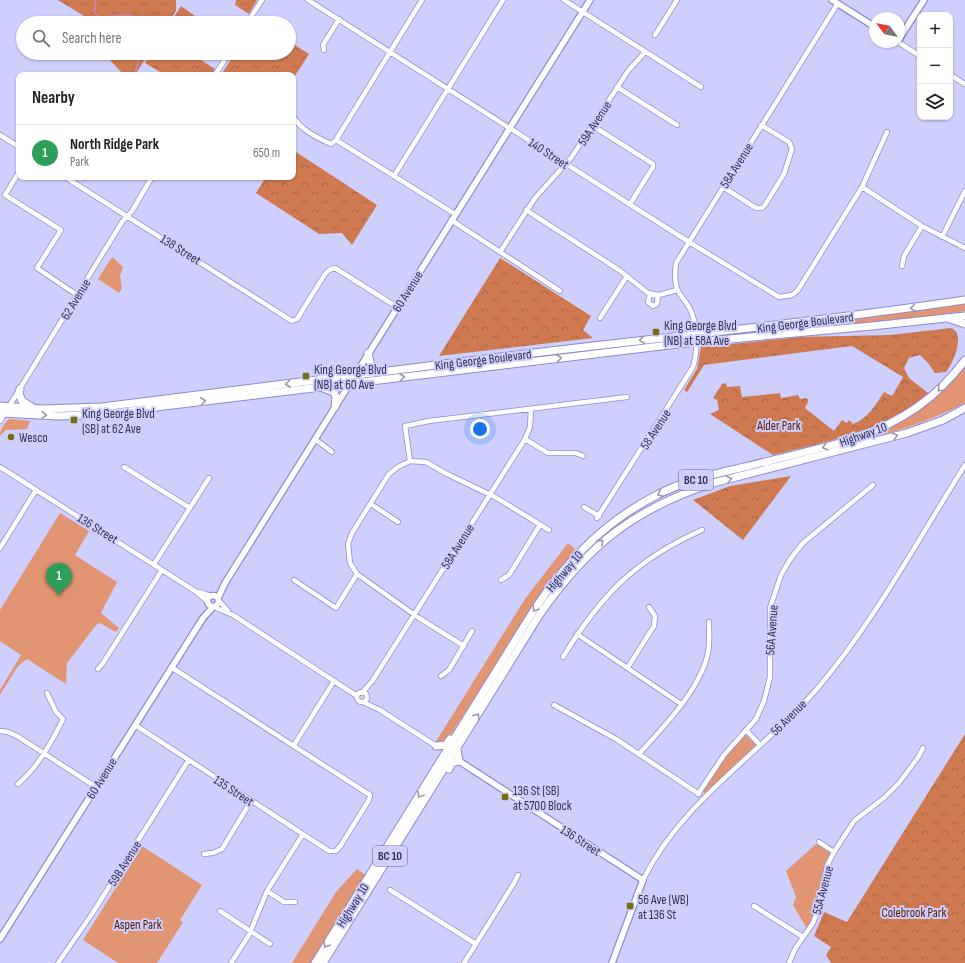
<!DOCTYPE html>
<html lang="en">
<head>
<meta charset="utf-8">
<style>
  body { margin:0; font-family:"Sofia Sans Condensed",sans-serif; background:#f2f2f2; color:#222 }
  .controls { position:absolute; right:12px; top:12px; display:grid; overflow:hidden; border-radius:8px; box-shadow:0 1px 3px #0004 }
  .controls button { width:36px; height:36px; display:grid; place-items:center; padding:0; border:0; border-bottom:1px solid #e0e0e0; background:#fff; color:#222; font:20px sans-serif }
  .compass { position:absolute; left:869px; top:12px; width:36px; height:36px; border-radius:50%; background:#fff; box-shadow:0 1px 3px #0004; rotate:302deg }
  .you { position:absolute; left:480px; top:429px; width:14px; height:14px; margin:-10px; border:3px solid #fff; border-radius:50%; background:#1a73e8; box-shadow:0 0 0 6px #1a73e833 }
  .badge { display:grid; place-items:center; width:26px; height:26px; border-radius:50%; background:#db2777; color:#fff; font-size:13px; font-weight:700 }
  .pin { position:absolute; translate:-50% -33px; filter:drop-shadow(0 1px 2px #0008) }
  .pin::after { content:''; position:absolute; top:21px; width:14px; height:12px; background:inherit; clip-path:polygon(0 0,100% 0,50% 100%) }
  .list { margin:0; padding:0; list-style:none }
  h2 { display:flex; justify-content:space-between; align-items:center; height:52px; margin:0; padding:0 16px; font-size:17px }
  h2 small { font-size:13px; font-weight:400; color:#767676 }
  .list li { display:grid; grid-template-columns:26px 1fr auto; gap:12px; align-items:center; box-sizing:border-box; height:56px; padding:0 16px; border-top:1px solid #e0e0e0 }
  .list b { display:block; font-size:15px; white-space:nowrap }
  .list p { margin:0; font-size:13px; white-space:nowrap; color:#767676 }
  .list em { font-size:13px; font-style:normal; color:#767676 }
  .icon { flex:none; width:22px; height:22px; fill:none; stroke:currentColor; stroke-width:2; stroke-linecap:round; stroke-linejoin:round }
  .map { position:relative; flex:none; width:965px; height:963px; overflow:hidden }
  .search { position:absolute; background:#fff; box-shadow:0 1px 3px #0004; left:16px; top:16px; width:280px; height:44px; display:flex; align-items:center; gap:10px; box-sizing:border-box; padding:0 14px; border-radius:22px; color:#767676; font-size:15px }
  .panel { position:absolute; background:#fff; box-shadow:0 1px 3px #0004; left:16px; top:72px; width:280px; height:108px; border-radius:8px }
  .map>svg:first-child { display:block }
</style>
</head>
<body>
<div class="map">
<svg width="965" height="963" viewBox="0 0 965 963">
  <defs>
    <pattern id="forest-crowns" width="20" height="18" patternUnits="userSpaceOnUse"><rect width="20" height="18" fill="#cf7951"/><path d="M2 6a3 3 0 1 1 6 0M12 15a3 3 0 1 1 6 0" fill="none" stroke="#a96446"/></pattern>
  </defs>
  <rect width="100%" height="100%" fill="#cfcffe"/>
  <path fill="#e19573" d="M 112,257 L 123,267 L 120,276 L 122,288 L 119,293 L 98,279 Z
    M 965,303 L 965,311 L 900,320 L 759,334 L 759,330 Z
    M 965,366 L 965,403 C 927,423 887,434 846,445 C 894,431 934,406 965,366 Z
    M 10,419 L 30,421 L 27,429 L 6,430 L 0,436 C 0,430 4,422 10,419 Z
    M 60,513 L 89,531 L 75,555 L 117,582 L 101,613 L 119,628 L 116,632 L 100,623 L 97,624 L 67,663 L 66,684 L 27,659 L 18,666 L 0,695 L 0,690 L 21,655 L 0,641 L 0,610 Z
    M 568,543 L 576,550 L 541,593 L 448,739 L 443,744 L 435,743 L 525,599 Z
    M 745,734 L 756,745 L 705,793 L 702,791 L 734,746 Z
    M 816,844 L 833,851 L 817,909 L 807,929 L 793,905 L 796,897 L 786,871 Z
    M 142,846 L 202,885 L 180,920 L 183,922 L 157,963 L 118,963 L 83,940 Z
    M 357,869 L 367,876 L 311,963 L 292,963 L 336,892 Z"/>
  <path fill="url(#forest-crowns)" d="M 58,0 L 176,0 L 176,11 L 168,23 L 91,23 L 92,21 Z
    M 236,0 L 257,0 L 249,14 L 235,5 Z
    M 181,6 L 195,16 L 191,23 L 170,23 Z
    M 289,41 L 309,54 L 293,79 L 293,75 L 221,75 L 235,53 L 289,53 Z
    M 109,53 L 149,53 L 135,75 L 124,75 L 110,60 Z
    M 151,53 L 190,53 L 215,69 L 211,75 L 165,75 L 145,63 Z
    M 293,150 L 377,205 L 352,245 L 342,233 L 319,234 L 256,193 L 266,177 L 293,177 Z
    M 500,258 L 591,316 L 583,330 L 593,338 L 439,356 Z
    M 951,328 C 965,332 955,361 946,372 L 935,373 L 928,363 L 920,355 L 909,358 L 904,368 L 909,378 L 928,393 C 886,432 827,441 773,455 L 710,414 L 719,410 L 717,400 L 713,398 L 722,384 L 726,383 L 727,387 L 740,386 L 742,397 L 780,393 L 781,398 L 798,395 L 800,399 L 807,398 L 808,402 L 805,408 L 834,431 L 842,420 L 847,423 L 849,420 L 853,424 C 868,419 876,404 884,392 L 892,396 L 903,377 L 852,346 L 704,365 L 687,392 L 684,390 L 697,369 L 701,347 L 800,337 L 890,335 Z
    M 791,476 L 743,540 L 693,500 L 730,486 Z
    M 965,734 L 965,963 L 831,963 L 826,955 L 831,947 L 814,936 L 824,912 L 847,922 Z"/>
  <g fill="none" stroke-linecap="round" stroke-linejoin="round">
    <path stroke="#d983b5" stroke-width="1.5" d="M 96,0 L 94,11 L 99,17 L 131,15 L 135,18 L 137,23
      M 135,75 L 140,53"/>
    <g stroke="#8d8ad3" stroke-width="6">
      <path id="minor" d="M 308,0 L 689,242 L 779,297 L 792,295 L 798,290 L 862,187 L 887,132
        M 564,0 L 701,87
        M 247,23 L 262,0
        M 655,35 L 677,0
        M 898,42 L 920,56
        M 324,50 L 323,45 L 339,19
        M 215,75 L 229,53
        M 950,75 L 965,84
        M 617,87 L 677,125
        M 293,116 C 299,129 318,138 331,144 L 336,140 L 422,0
        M 593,126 L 653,164 L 653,167 L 630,204
        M 0,135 L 19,147
        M 336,140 L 455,214
        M 19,172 L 5,195 L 61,230 L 37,268 L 77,295
        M 394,176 L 503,0
        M 65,177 L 292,321 L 297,319 L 325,274 L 329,270 L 335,268 L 397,307
        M 723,187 L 756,208 L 762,208 L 765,205 L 784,174 L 792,149 L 789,142 L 761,125
        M 862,187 L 922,226 L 965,248
        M 526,210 L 619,270 L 648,293 L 659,295 L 677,290
        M 451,220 L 560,291
        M 942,237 L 965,191
        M 500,252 L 535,198 L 571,158 L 628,71 L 645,52
        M 902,266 L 904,256 L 922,226
        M 650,294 L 648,302 L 653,306 L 657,304 L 658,295
        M 600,318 L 627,276
        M 0,421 L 122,222 L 132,211 L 152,177
        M 315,439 L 332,452
        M 525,439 L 548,453 L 576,453 L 583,456
        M 410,461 L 405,426 L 429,421 L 627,397
        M 0,467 L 195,591 L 208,602
        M 124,467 L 190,508
        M 371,504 L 398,522
        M 584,507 L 599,516
        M 597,518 L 693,367 C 698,350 698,325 690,309 C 687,302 681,297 678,291 C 674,283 675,272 676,263 L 838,3
        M 0,548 L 36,490
        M 154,564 L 209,478
        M 294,580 L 336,608 L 357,574
        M 501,580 L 509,575 L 540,525
        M 199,592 L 211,596
        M 219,601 L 228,611
        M 214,607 L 233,615 L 357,696
        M 577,634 L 681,704
        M 464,646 L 419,618 L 357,574 L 350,563 L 348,544 L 352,533 L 389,474 L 398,467 L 410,461 L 426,462 L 447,474 L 495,497 L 549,530
        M 563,657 C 601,595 635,560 702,530
        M 628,667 L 654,626 L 655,616 L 649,607
        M 98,669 L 103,663 L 162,570
        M 441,676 L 449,670 L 472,631
        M357 697a5 5 0 1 1 10 0a5 5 0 1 1-10 0Z
        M 362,693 L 373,680 L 525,439 L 530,427 L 531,409
        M 363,702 L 380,710 L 436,746
        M 554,705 L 616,739 L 699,794
        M 135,725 L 329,851 L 336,851 L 341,845 L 369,800 L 370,795 L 171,667
        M 746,730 L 760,745
        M 0,731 L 8,732 L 17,736 L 96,787
        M 294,745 L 334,681
        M 639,754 C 664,726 700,690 708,653 C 710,643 709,632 709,622
        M 18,784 C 37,768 52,742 63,719 L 56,712 L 47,693
        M 698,794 L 724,755 L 756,719 L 764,701 L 770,677 L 770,608 L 781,575 L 791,558 L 803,543 L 873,485
        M 819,842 L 834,852
        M 204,854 L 213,853 L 222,849 L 251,801
        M 643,880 C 682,801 760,754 817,689 C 874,622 918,540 965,465
        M 390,890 L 476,944
        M 267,891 L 284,902 L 295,902
        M 754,906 L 803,937
        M 220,911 L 270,944
        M 58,963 L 92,914 L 188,761
        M 231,963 L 249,935 L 267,891 L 303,834
        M 464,963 L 514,883 L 518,875
        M 789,963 L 795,949 L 813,923 L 818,909 L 827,866 L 834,852 L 854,821 L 885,797 L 899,783 L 919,756 L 923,748"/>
    </g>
    <g stroke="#8d8ad3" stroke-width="8">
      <path id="tertiary" d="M 832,0 L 875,27
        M 899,39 L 924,0
        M207.5 601a5.5 5.5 0 1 1 11 0a5.5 5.5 0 1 1-11 0Z
        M 218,598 L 225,583 L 590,0
        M 459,761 L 643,880 L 612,963
        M 0,939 L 203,618 L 213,607"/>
    </g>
    <g stroke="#8d8ad3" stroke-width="9">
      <path id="primary" d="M 368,353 L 371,366 L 381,372
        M 323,388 L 334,392 L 336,397 L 335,407
        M 20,389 L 19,394 L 22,401 L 32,407
        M 0,406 L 42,409 L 102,407 C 229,391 356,374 484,359 C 644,339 805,324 965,300
        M 0,413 L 59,416 L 110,414 L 164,406 L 686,343 L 872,326 L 965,316"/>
    </g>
    <g stroke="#8d8ad3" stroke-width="9">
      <path id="trunk" d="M 947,318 L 965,324
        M 436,746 L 446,745 L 450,739
        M 449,769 L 452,763 L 459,761 L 457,749
        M 315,963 L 534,610 C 565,563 605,521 657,495 C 685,480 718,473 749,466 C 785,457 822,448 858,438 C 904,419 935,400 965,360
        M 323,963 L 540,614 C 588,545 634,509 713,483 L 907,433 L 943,420 L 965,408"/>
    </g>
    <use href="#minor" stroke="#fff" stroke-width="4.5"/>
    <use href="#tertiary" stroke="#fff" stroke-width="5.5"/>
    <use href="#primary" stroke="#fff" stroke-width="7"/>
    <use href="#trunk" stroke="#fff" stroke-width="7"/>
  </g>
  <defs><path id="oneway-chevron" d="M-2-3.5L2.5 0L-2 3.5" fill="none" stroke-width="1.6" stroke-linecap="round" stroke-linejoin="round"/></defs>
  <g stroke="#9898a8">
    <use href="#oneway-chevron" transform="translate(913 308) rotate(171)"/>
    <use href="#oneway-chevron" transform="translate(642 340) rotate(173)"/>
    <use href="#oneway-chevron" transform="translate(559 358) rotate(-7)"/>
    <use href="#oneway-chevron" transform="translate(402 377) rotate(-7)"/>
    <use href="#oneway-chevron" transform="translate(288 384) rotate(173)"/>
    <use href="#oneway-chevron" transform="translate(940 389) rotate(137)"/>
    <use href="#oneway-chevron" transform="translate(203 401) rotate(-7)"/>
    <use href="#oneway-chevron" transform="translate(44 415) rotate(1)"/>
    <use href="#oneway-chevron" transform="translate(895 436) rotate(-15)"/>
    <use href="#oneway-chevron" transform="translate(825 447) rotate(165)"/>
    <use href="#oneway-chevron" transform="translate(729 479) rotate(-14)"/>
    <use href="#oneway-chevron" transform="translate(660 494) rotate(156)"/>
    <use href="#oneway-chevron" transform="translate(601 542) rotate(-41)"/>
    <use href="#oneway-chevron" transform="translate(535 609) rotate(123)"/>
    <use href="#oneway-chevron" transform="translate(477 716) rotate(-58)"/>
    <use href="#oneway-chevron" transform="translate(420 795) rotate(122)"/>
    <use href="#oneway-chevron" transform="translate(326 945) rotate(122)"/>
  </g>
  <g fill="#777011" stroke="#cfcffe" stroke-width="1.5">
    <rect x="652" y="328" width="8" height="8" rx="2"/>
    <rect x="302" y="372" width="8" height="8" rx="2"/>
    <rect x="70" y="416" width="8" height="8" rx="2"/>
    <circle cx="11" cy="437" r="4"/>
    <rect x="501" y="793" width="8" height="8" rx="2"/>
    <rect x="626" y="902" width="8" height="8" rx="2"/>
  </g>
  <g text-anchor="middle" stroke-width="4" stroke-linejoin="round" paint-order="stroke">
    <g fill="#cfcffe" stroke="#616084" stroke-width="1">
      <rect x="679" y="470" width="34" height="20" rx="3"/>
      <rect x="373" y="846" width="34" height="20" rx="3"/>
    </g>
    <g font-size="12" font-weight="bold" fill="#323150">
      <text x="696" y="484">BC 10</text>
      <text x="390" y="860">BC 10</text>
    </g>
    <g font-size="13" fill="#323150" stroke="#cfcffe">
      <text transform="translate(594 123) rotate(-57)" y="5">59A Avenue</text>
      <text transform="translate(549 153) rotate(33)" y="5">140 Street</text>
      <text transform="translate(736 165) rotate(-58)" y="5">58A Avenue</text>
      <text transform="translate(181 249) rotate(32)" y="5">138 Street</text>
      <text transform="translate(407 291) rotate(-58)" y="5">60 Avenue</text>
      <text transform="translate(75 299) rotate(-59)" y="5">62 Avenue</text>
      <text transform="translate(805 322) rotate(-7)" y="5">King George Boulevard</text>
      <text transform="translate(483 359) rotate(-7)" y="5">King George Boulevard</text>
      <text transform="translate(655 429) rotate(-57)" y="5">58 Avenue</text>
      <text transform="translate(863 434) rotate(-20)" y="5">Highway 10</text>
      <text transform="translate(98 528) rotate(32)" y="5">136 Street</text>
      <text transform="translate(457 546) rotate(-58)" y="5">58A Avenue</text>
      <text transform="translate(564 571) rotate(-50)" y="5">Highway 10</text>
      <text transform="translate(771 630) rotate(-86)" y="5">56A Avenue</text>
      <text transform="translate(788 717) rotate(-45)" y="5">56 Avenue</text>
      <text transform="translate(101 778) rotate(-58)" y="5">60 Avenue</text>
      <text transform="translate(234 790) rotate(33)" y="5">135 Street</text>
      <text transform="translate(581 840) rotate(33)" y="5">136 Street</text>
      <text transform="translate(124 863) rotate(-58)" y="5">59B Avenue</text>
      <text transform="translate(822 890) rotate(-75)" y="5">55A Avenue</text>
      <text transform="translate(352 905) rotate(-58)" y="5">Highway 10</text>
    </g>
    <g font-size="13" fill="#323150" stroke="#cfcffe" text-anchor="start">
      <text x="664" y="330">King George Blvd<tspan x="664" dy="15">(NB) at 58A Ave</tspan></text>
      <text x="314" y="374">King George Blvd<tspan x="314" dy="15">(NB) at 60 Ave</tspan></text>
      <text x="82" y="418">King George Blvd<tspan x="82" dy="15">(SB) at 62 Ave</tspan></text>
      <text x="19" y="442">Wesco</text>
      <text x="513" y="795">136 St (SB)<tspan x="513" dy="15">at 5700 Block</tspan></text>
      <text x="638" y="904">56 Ave (WB)<tspan x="638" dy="15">at 136 St</tspan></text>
    </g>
    <g font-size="13" fill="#521c00" stroke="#cfcffe">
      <text x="779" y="430">Alder Park</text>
      <text x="914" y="917">Colebrook Park</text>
      <text x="138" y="929">Aspen Park</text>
    </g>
  </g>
</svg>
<div class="controls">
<button>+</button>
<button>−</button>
<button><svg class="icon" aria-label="layers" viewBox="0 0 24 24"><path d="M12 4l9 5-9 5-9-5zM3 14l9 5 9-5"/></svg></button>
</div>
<svg class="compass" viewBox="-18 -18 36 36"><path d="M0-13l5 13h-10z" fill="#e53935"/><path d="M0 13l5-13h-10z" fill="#767676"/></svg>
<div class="you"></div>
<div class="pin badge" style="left:59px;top:596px;background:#2e9e5b">1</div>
<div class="search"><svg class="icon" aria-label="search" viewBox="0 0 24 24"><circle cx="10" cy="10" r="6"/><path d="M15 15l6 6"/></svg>Search here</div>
<section class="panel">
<h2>Nearby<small></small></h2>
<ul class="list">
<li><span class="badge" style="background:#2e9e5b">1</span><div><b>North Ridge Park</b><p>Park</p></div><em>650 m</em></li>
</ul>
</section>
</div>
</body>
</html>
